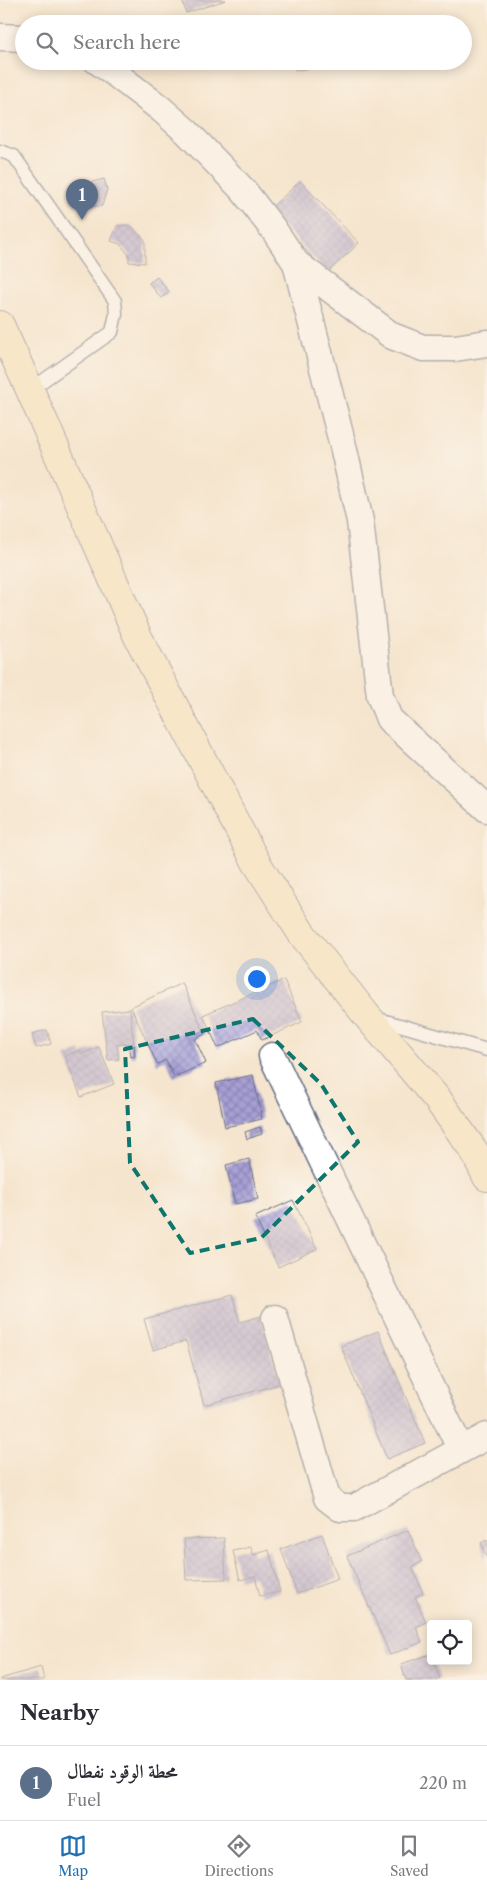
<!DOCTYPE html>
<html lang="en">
<head>
<meta charset="utf-8">
<style>
  body { margin:0; font-family:"Libre Caslon Text",Amiri,serif; background:#f2f2f3; color:#2b2b33 }
  .controls { position:absolute; right:15px; bottom:15px; display:grid; overflow:hidden; border-radius:5px; box-shadow:0 2px 12px #0003 }
  .controls button { width:45px; height:45px; display:grid; place-items:center; padding:0; border:0; border-bottom:1px solid #e1e1e2; background:#fff; color:#2b2b33; font:25px sans-serif }
  .you { position:absolute; left:256px; top:978px; width:18px; height:18px; margin:-12px; border:4px solid #fff; border-radius:50%; background:#1a73e8; box-shadow:0 0 0 8px #1a73e833 }
  .badge { display:grid; place-items:center; width:32px; height:32px; border-radius:50%; background:#1f6fb2; color:#fff; font-size:16px; font-weight:700 }
  .pin { position:absolute; translate:-50% -41px; filter:drop-shadow(0 1px 2px #0008) }
  .pin::after { content:''; position:absolute; top:26px; width:18px; height:15px; background:inherit; clip-path:polygon(0 0,100% 0,50% 100%) }
  .list { margin:0; padding:0; list-style:none }
  h2 { display:flex; justify-content:space-between; align-items:center; height:65px; margin:0; padding:0 20px; font-size:21px }
  h2 small { font-size:16px; font-weight:400; color:#7c7c81 }
  .list li { display:grid; grid-template-columns:32px 1fr auto; gap:15px; align-items:center; box-sizing:border-box; height:75px; padding:0 20px; border-top:1px solid #e1e1e2 }
  .list b { display:block; font-size:19px; white-space:nowrap }
  .list p { margin:0; font-size:16px; white-space:nowrap; color:#7c7c81 }
  .list em { font-size:16px; font-style:normal; color:#7c7c81 }
  .icon { flex:none; width:28px; height:28px; fill:none; stroke:currentColor; stroke-width:2; stroke-linecap:round; stroke-linejoin:round }
  .map { position:relative; flex:none; width:487px; height:1680px; overflow:hidden }
  .search { position:absolute; background:#fff; box-shadow:0 2px 12px #0003; left:15px; right:15px; top:15px; height:55px; display:flex; align-items:center; gap:12px; box-sizing:border-box; padding:0 18px; border-radius:28px; color:#7c7c81; font-size:19px }
  .sheet { height:140px; background:#fff }
  nav { display:flex; justify-content:space-around; align-items:center; box-sizing:border-box; height:70px; border-top:1px solid #e1e1e2; background:#fff; font-size:14px; color:#7c7c81 }
  nav a { display:grid; justify-items:center; gap:2px }
  nav .on { color:#1f6fb2 }
  .map>svg:first-child { display:block }
</style>
</head>
<body>
<div class="map">
<svg width="487" height="1680" viewBox="0 0 487 1680">
  <defs>
    <pattern id="building-cross-hatch" width="8" height="8" patternUnits="userSpaceOnUse" patternTransform="scale(1.25)"><rect width="8" height="8" fill="#a8a0d5"/><path d="M0 0l8 8M0 8l8-8" fill="none" stroke="#8883b0"/></pattern>
  </defs>
  <rect width="100%" height="100%" fill="#fff"/>
  <filter id="ink" filterUnits="userSpaceOnUse"><feTurbulence type="fractalNoise" baseFrequency=".02" numOctaves="2"/><feDisplacementMap in="SourceGraphic" scale="10" xChannelSelector="R" yChannelSelector="G"/><feConvolveMatrix kernelMatrix="1 2 1 2 8 2 1 2 1" color-interpolation-filters="sRGB"/></filter>
  <filter id="wash" filterUnits="userSpaceOnUse"><feTurbulence type="fractalNoise" baseFrequency=".0096" numOctaves="4" result="noise"/><feDisplacementMap in="SourceGraphic" scale="20" xChannelSelector="R" yChannelSelector="G"/><feGaussianBlur stdDeviation="1.12" result="paint"/><feColorMatrix in="noise" values="0 0 0 0 0 0 0 0 0 0 0 0 0 0 0 0 0 1.4 0 .05"/><feComposite in="paint" operator="in"/></filter>
  <g filter="url(#wash)">
    <rect width="100%" height="100%" fill="#f5e5ce"/>
    <g id="blocks">
      <path fill="url(#building-cross-hatch)" d="M 182,0 L 226,0 L 186,13 Z
        M 294,61 L 325,61 L 326,67 L 295,70 Z
        M 104,179 L 107,189 L 102,206 L 90,206 L 90,200 L 79,196 L 85,181 L 89,183 Z
        M 300,181 L 359,243 L 327,273 L 269,210 Z
        M 130,225 L 145,240 L 145,263 L 129,262 L 129,255 L 120,244 L 111,241 L 117,226 Z
        M 157,277 L 169,292 L 161,298 L 149,283 Z
        M 284,980 L 302,1022 L 262,1040 L 257,1030 L 218,1048 L 203,1015 Z
        M 182,983 L 205,1034 L 195,1039 L 206,1063 L 174,1077 L 166,1060 L 157,1064 L 131,1007 Z
        M 130,1009 L 135,1056 L 131,1057 L 129,1043 L 117,1045 L 119,1059 L 108,1060 L 102,1012 Z
        M 47,1030 L 51,1044 L 36,1048 L 32,1034 Z
        M 99,1047 L 114,1084 L 81,1097 L 65,1056 L 80,1050 L 81,1054 Z
        M 253,1075 L 262,1119 L 225,1127 L 216,1083 Z
        M 260,1127 L 262,1134 L 247,1139 L 245,1132 Z
        M 249,1159 L 258,1199 L 235,1204 L 226,1165 Z
        M 293,1200 L 317,1249 L 278,1267 L 255,1217 Z
        M 232,1295 L 240,1322 L 261,1316 L 280,1384 L 204,1405 L 186,1341 L 153,1350 L 144,1319 Z
        M 378,1331 L 425,1443 L 387,1459 L 341,1346 Z
        M 408,1530 L 422,1562 L 412,1567 L 423,1593 L 415,1597 L 426,1622 L 416,1627 L 422,1642 L 390,1655 L 347,1556 Z
        M 322,1534 L 338,1579 L 297,1594 L 281,1549 Z
        M 224,1538 L 226,1579 L 186,1580 L 184,1539 Z
        M 487,1540 L 487,1559 L 481,1543 Z
        M 251,1547 L 253,1555 L 269,1550 L 280,1592 L 260,1596 L 255,1576 L 240,1580 L 233,1551 Z
        M 431,1654 L 431,1661 L 434,1661 L 440,1678 L 433,1680 L 406,1680 L 401,1664 Z
        M 41,1667 L 44,1680 L 0,1680 L 0,1679 Z"/>
    </g>
  </g>
  <g filter="url(#ink)">
    <use href="#blocks" fill-opacity="0" stroke="#676f85" stroke-width="1"/>
    <g fill="none" stroke-linecap="round" stroke-linejoin="round">
      <g stroke="#676f85" stroke-width="15">
        <path id="lane" d="M 0,151 L 14,156 L 115,301 L 116,314 L 112,332 L 30,390
          M 375,1018 L 487,1050"/>
      </g>
      <g stroke="#676f85" stroke-width="29">
        <path id="street" d="M 0,37 L 24,38
          M 97,61 L 109,69 L 161,109 L 187,132 L 243,190 L 274,230 L 296,263 L 343,446 L 360,521 L 380,696 L 389,719 L 487,809
          M 296,263 L 392,336 L 423,348 L 455,348 L 487,343
          M 272,1056 L 461,1450
          M 275,1318 L 327,1498 L 340,1508 L 354,1508 L 487,1436"/>
      </g>
      <g stroke="#676f85" stroke-width="30">
        <path id="secondary" d="M 0,325 L 30,390 L 138,637 L 256,862 L 302,934 L 367,1016 L 438,1100 L 474,1151 L 487,1177"/>
      </g>
      <use href="#lane" stroke="#fff" stroke-width="12"/>
      <use href="#street" stroke="#fff" stroke-width="26"/>
      <use href="#secondary" stroke="#fae7c3" stroke-width="28"/>
    </g>
  </g>
  <path d="M0 0H487V1680H0ZM 253,1019 L 321,1084 L 358,1142 L 261,1238 L 190,1253 L 130,1163 L 125,1049 Z" fill="#f5e5ce" fill-opacity=".55" fill-rule="evenodd"/>
  <path fill="none" stroke="#0f766e" stroke-width="4" stroke-dasharray="10 6" stroke-linejoin="round" d="M 253,1019 L 321,1084 L 358,1142 L 261,1238 L 190,1253 L 130,1163 L 125,1049 Z"/>
</svg>
<div class="controls">
<button><svg class="icon" aria-label="locate" viewBox="0 0 24 24"><circle cx="12" cy="12" r="6"/><path d="M12 2v4M12 18v4M2 12h4M18 12h4"/></svg></button>
</div>
<div class="you"></div>
<div class="pin badge" style="left:82px;top:220px;background:#5c6f8a">1</div>
<div class="search"><svg class="icon" aria-label="search" viewBox="0 0 24 24"><circle cx="10" cy="10" r="6"/><path d="M15 15l6 6"/></svg>Search here</div>
</div>
<section class="sheet">
<h2>Nearby<small></small></h2>
<ul class="list">
<li><span class="badge" style="background:#5c6f8a">1</span><div><b>محطة الوقود نفطال</b><p>Fuel</p></div><em>220 m</em></li>
</ul>
</section>
<nav>
<a class="on"><svg class="icon" aria-label="map" viewBox="0 0 24 24"><path d="M3 6l6-2 6 2 6-2v14l-6 2-6-2-6 2zM9 4v14M15 6v14"/></svg>Map</a>
<a><svg class="icon" aria-label="directions" viewBox="0 0 24 24"><path d="M12 3l9 9-9 9-9-9zM9 14v-3h6M13 9l2 2-2 2"/></svg>Directions</a>
<a><svg class="icon" aria-label="saved" viewBox="0 0 24 24"><path d="M7 4h10v16l-5-4-5 4z"/></svg>Saved</a>
</nav>
</body>
</html>
